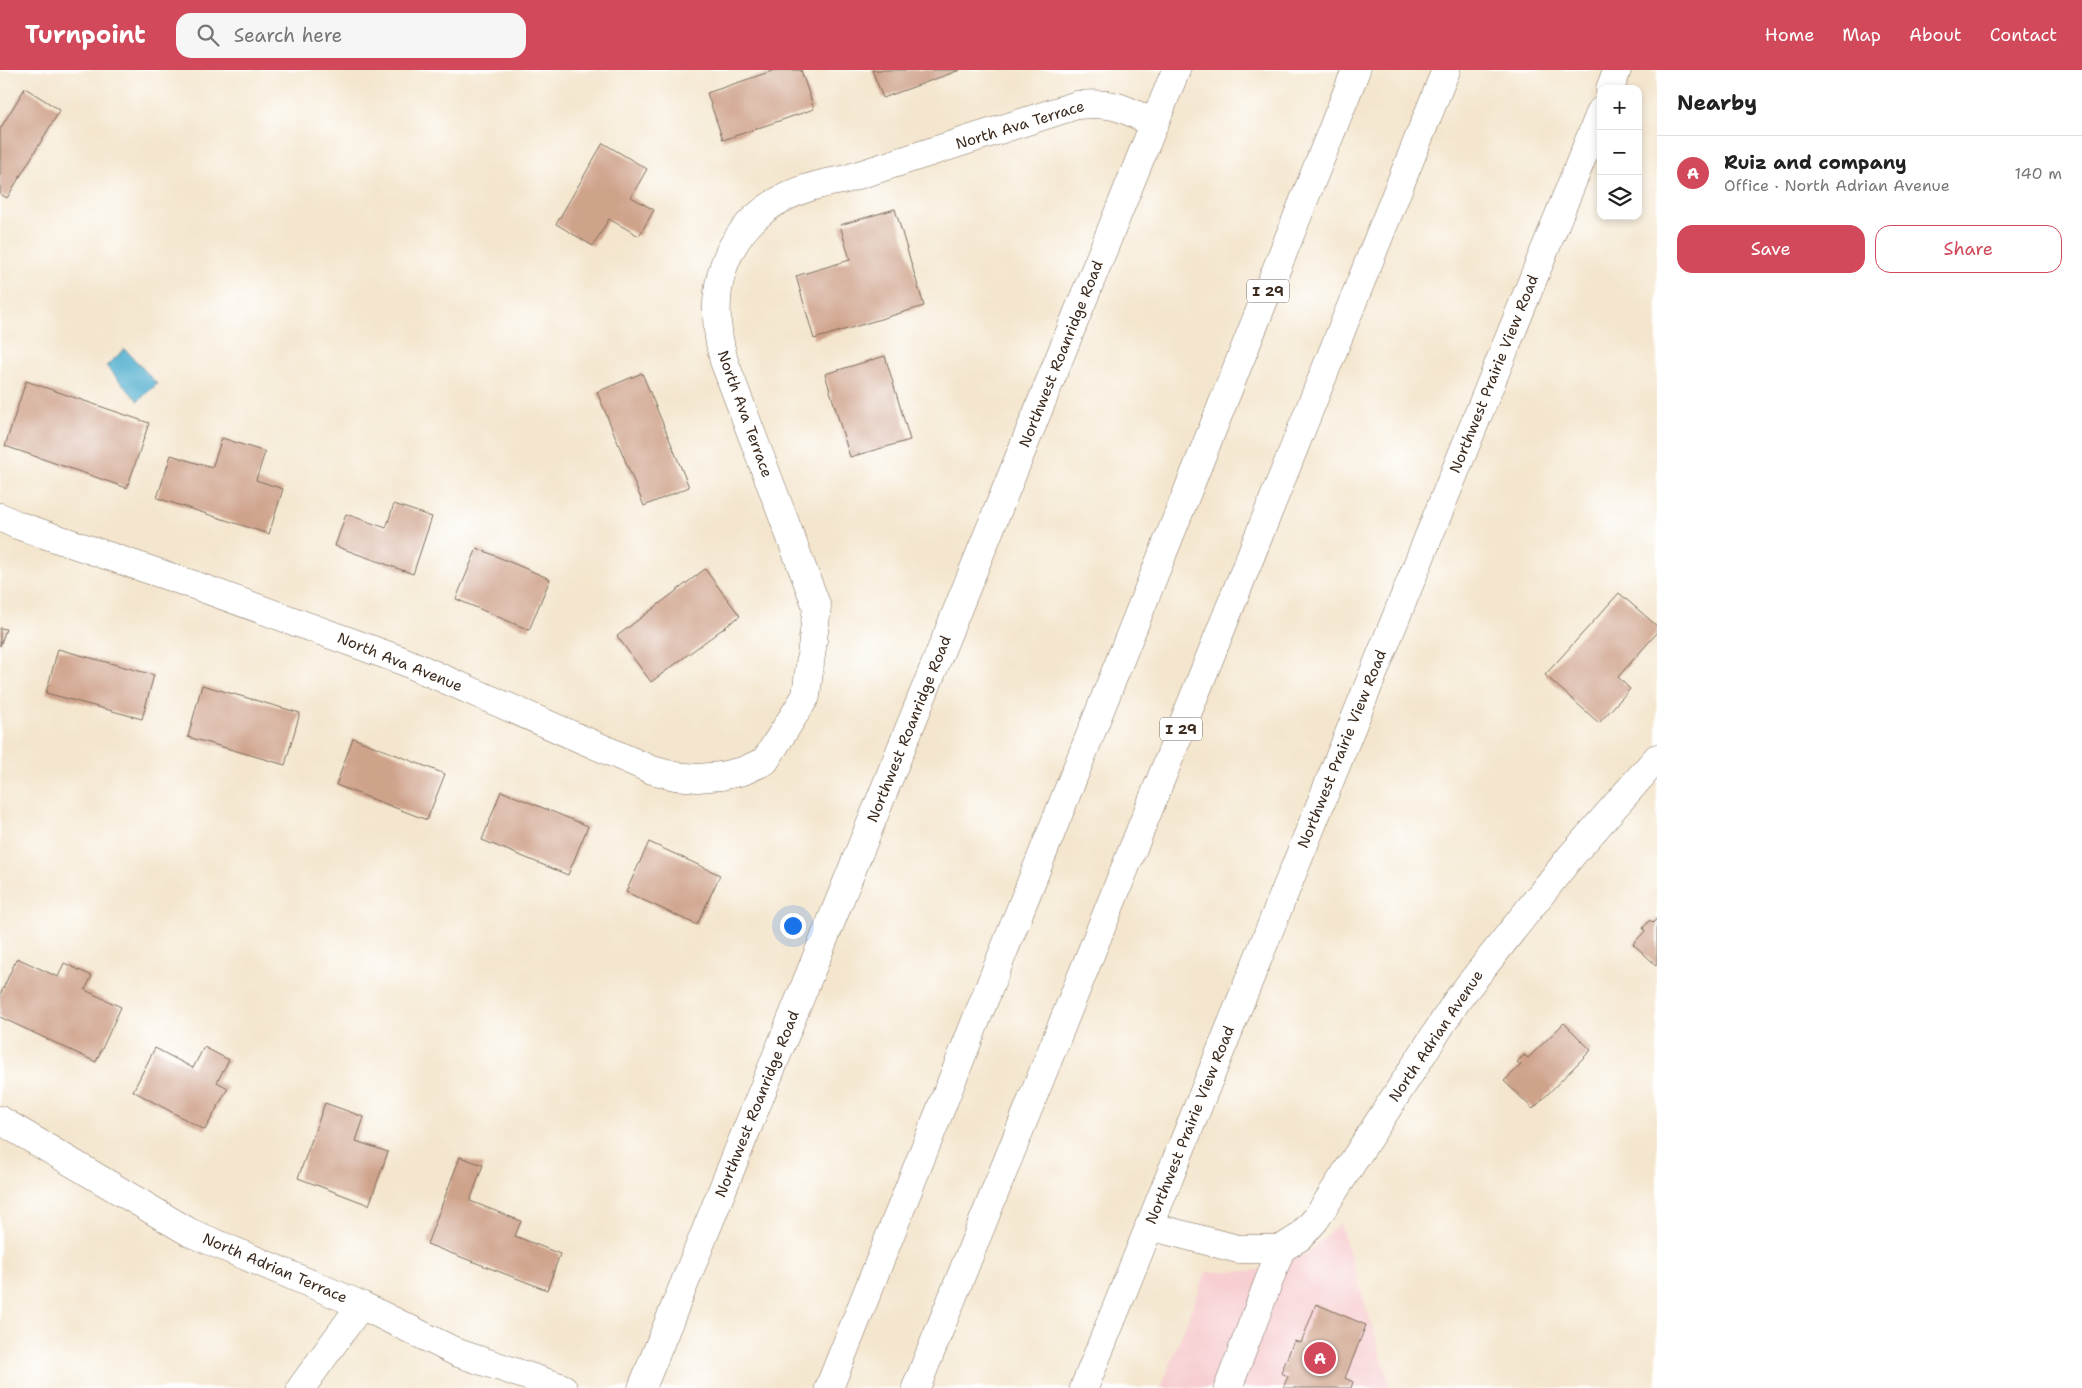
<!DOCTYPE html>
<html lang="en">
<head>
<meta charset="utf-8">
<style>
  body { margin:0; font-family:"Shantell Sans",sans-serif; background:#f6f6f6; color:#222 }
  .controls { position:absolute; right:15px; top:15px; display:grid; overflow:hidden; border-radius:10px; box-shadow:0 2px 8px #0003 }
  .controls button { width:45px; height:45px; display:grid; place-items:center; padding:0; border:0; border-bottom:1px solid #e0e0e0; background:#fff; color:#222; font:25px sans-serif }
  .you { position:absolute; left:792px; top:855px; width:18px; height:18px; margin:-12px; border:4px solid #fff; border-radius:50%; background:#1a73e8; box-shadow:0 0 0 8px #1a73e833 }
  .badge { display:grid; place-items:center; width:32px; height:32px; border-radius:50%; background:#d1495b; color:#fff; font-size:16px; font-weight:700 }
  .pin { position:absolute; translate:-50% -50%; border:2px solid #fff; box-shadow:0 1px 5px #0006 }
  .list { margin:0; padding:0; list-style:none }
  h2 { display:flex; justify-content:space-between; align-items:center; height:65px; margin:0; padding:0 20px; font-size:21px }
  h2 small { font-size:16px; font-weight:400; color:#767676 }
  .list li { display:grid; grid-template-columns:32px 1fr auto; gap:15px; align-items:center; box-sizing:border-box; height:75px; padding:0 20px; border-top:1px solid #e0e0e0 }
  .list b { display:block; font-size:19px; white-space:nowrap }
  .list p { margin:0; font-size:16px; white-space:nowrap; color:#767676 }
  .list em { font-size:16px; font-style:normal; color:#767676 }
  .actions { display:flex; gap:10px; padding:15px 20px }
  .actions a { flex:1; padding:11px 0; border:1px solid #d1495b; border-radius:15px; text-align:center; font-size:18px; color:#d1495b }
  .actions .main { background:#d1495b; color:#fff }
  .icon { flex:none; width:28px; height:28px; fill:none; stroke:currentColor; stroke-width:2; stroke-linecap:round; stroke-linejoin:round }
  .map { position:relative; flex:none; width:1657px; height:1318px; overflow:hidden }
  header { display:flex; align-items:center; gap:30px; box-sizing:border-box; height:70px; padding:0 25px; background:#d1495b; color:#fff }
  header strong { font-size:24px }
  nav { display:flex; gap:28px; margin-inline-start:auto; font-size:18px }
  .search { width:350px; height:45px; background:#f6f6f6; display:flex; align-items:center; gap:12px; box-sizing:border-box; padding:0 18px; border-radius:15px; color:#767676; font-size:19px }
  main { display:flex }
  aside { flex:1; background:#fff }
  .map>svg:first-child { display:block }
</style>
</head>
<body>
<header>
<strong>Turnpoint</strong>
<div class="search"><svg class="icon" aria-label="search" viewBox="0 0 24 24"><circle cx="10" cy="10" r="6"/><path d="M15 15l6 6"/></svg>Search here</div>
<nav><a>Home</a><a>Map</a><a>About</a><a>Contact</a></nav>
</header>
<main>
<div class="map">
<svg width="1657" height="1318" viewBox="0 0 1657 1318">
  <rect width="100%" height="100%" fill="#fff"/>
  <filter id="ink" filterUnits="userSpaceOnUse"><feTurbulence type="fractalNoise" baseFrequency=".02" numOctaves="2"/><feDisplacementMap in="SourceGraphic" scale="10" xChannelSelector="R" yChannelSelector="G"/><feConvolveMatrix kernelMatrix="1 2 1 2 8 2 1 2 1" color-interpolation-filters="sRGB"/></filter>
  <filter id="wash" filterUnits="userSpaceOnUse"><feTurbulence type="fractalNoise" baseFrequency=".0096" numOctaves="4" result="noise"/><feDisplacementMap in="SourceGraphic" scale="20" xChannelSelector="R" yChannelSelector="G"/><feGaussianBlur stdDeviation="1.12" result="paint"/><feColorMatrix in="noise" values="0 0 0 0 0 0 0 0 0 0 0 0 0 0 0 0 0 1.4 0 .05"/><feComposite in="paint" operator="in"/></filter>
  <g filter="url(#wash)">
    <rect width="100%" height="100%" fill="#f4e6ce"/>
    <path fill="#f7cfd1" d="M 1340,1153 L 1391,1318 L 1161,1318 L 1206,1202 L 1251,1201 L 1286,1193 L 1308,1182 Z"/>
    <path fill="#4faece" stroke="#456c76" d="M 125,279 L 157,314 L 138,331 L 106,296 Z"/>
    <g id="blocks">
      <path fill="#cfa28a" d="M 775,0 L 801,0 L 814,39 L 723,70 L 707,23 Z
        M 872,0 L 960,0 L 883,28 Z
        M 25,18 L 60,40 L 7,128 L 0,124 L 0,59 Z
        M 603,73 L 647,99 L 631,127 L 654,140 L 639,166 L 609,149 L 593,176 L 556,154 Z
        M 895,139 L 924,236 L 814,269 L 796,206 L 850,190 L 840,155 Z
        M 885,286 L 910,370 L 850,387 L 825,304 Z
        M 642,303 L 689,417 L 644,436 L 597,322 Z
        M 26,311 L 149,353 L 127,418 L 5,376 Z
        M 222,368 L 265,382 L 256,410 L 283,419 L 269,464 L 157,428 L 171,385 L 212,398 Z
        M 394,434 L 432,447 L 413,504 L 335,476 L 346,444 L 386,458 Z
        M 477,478 L 550,509 L 529,560 L 456,529 Z
        M 705,499 L 740,546 L 651,612 L 617,566 Z
        M 1619,523 L 1657,556 L 1657,563 L 1618,607 L 1630,619 L 1599,653 L 1545,605 Z
        M 0,558 L 6,559 L 0,576 Z
        M 58,579 L 154,605 L 142,649 L 46,623 Z
        M 202,615 L 300,643 L 285,695 L 188,667 Z
        M 353,668 L 445,704 L 427,750 L 336,715 Z
        M 501,721 L 588,756 L 568,805 L 482,770 Z
        M 649,772 L 720,805 L 697,855 L 626,822 Z
        M 1657,848 L 1657,896 L 1633,874 L 1645,861 L 1643,858 L 1650,850 L 1653,853 Z
        M 17,888 L 58,907 L 64,893 L 92,906 L 85,920 L 121,937 L 96,992 L 0,947 L 0,925 Z
        M 1564,953 L 1591,980 L 1533,1039 L 1504,1011 L 1521,995 L 1517,992 L 1524,985 L 1528,988 Z
        M 204,977 L 229,990 L 217,1012 L 228,1018 L 205,1060 L 133,1021 L 155,978 L 193,998 Z
        M 325,1033 L 364,1047 L 356,1071 L 388,1082 L 369,1135 L 298,1108 Z
        M 460,1087 L 483,1095 L 470,1131 L 521,1151 L 515,1166 L 560,1184 L 547,1220 L 427,1174 Z
        M 1316,1234 L 1366,1255 L 1345,1308 L 1353,1312 L 1351,1318 L 1283,1318 L 1288,1306 L 1281,1303 L 1294,1271 L 1301,1273 Z"/>
    </g>
  </g>
  <g filter="url(#ink)">
    <use href="#blocks" fill-opacity="0" stroke="#7c6c5c" stroke-width="1"/>
    <g fill="none" stroke-linecap="round" stroke-linejoin="round">
      <g stroke="#7c6c5c" stroke-width="29">
        <path id="minor" d="M 0,447 L 17,455 L 194,515 L 403,591 L 652,700 L 675,706 L 698,708 L 721,706 L 743,701 L 765,691 L 806,626 L 817,537 L 724,291 C 698,195 744,124 843,110 L 1077,35 C 1113,32 1123,37 1154,54
          M 0,1050 L 189,1162 L 361,1235 L 458,1283 L 563,1318
          M 1149,1156 L 1238,1179 L 1281,1179 L 1300,1167 L 1316,1149 L 1458,929 L 1572,785 L 1657,688
          M 301,1318 L 361,1235
          M 1228,1318 L 1281,1179"/>
      </g>
      <g stroke="#7c6c5c" stroke-width="29">
        <path id="tertiary" d="M 1610,19 L 1617,0
          M 642,1318 L 1176,0
          M 1084,1318 L 1601,41"/>
      </g>
      <g stroke="#7c6c5c" stroke-width="29">
        <path id="motorway" d="M 829,1318 L 1356,0
          M 916,1318 L 1446,0"/>
      </g>
      <use href="#minor" stroke="#fff" stroke-width="28"/>
      <use href="#tertiary" stroke="#fff" stroke-width="28"/>
      <use href="#motorway" stroke="#fff" stroke-width="28"/>
    </g>
  </g>
  <g text-anchor="middle" stroke-width="4" stroke-linejoin="round" paint-order="stroke">
    <g fill="#fff" stroke="#766a62" stroke-width="1">
      <rect x="1247" y="209.5" width="42" height="23" rx="4"/>
      <rect x="1160" y="647.5" width="42" height="23" rx="4"/>
    </g>
    <g font-size="14" font-weight="bold" fill="#3b2a1e">
      <text x="1268" y="226">I 29</text>
      <text x="1181" y="664">I 29</text>
    </g>
    <g font-size="15" fill="#3b2a1e" stroke="#fff">
      <text transform="translate(1020 55) rotate(-17)" y="5">North Ava Terrace</text>
      <text transform="translate(1061 284) rotate(-68)" y="5">Northwest Roanridge Road</text>
      <text transform="translate(1494 304) rotate(-68)" y="5">Northwest Prairie View Road</text>
      <text transform="translate(745 344) rotate(70)" y="5">North Ava Terrace</text>
      <text transform="translate(400 592) rotate(22)" y="5">North Ava Avenue</text>
      <text transform="translate(909 659) rotate(-68)" y="5">Northwest Roanridge Road</text>
      <text transform="translate(1342 679) rotate(-68)" y="5">Northwest Prairie View Road</text>
      <text transform="translate(1436 966) rotate(-56)" y="5">North Adrian Avenue</text>
      <text transform="translate(757 1034) rotate(-68)" y="5">Northwest Roanridge Road</text>
      <text transform="translate(1190 1055) rotate(-68)" y="5">Northwest Prairie View Road</text>
      <text transform="translate(275 1198) rotate(23)" y="5">North Adrian Terrace</text>
    </g>
  </g>
</svg>
<div class="controls">
<button>+</button>
<button>−</button>
<button><svg class="icon" aria-label="layers" viewBox="0 0 24 24"><path d="M12 4l9 5-9 5-9-5zM3 14l9 5 9-5"/></svg></button>
</div>
<div class="you"></div>
<div class="pin badge" style="left:1320px;top:1288px">A</div>
</div>
<aside>
<h2>Nearby<small></small></h2>
<ul class="list">
<li><span class="badge">A</span><div><b>Ruiz and company</b><p>Office · North Adrian Avenue</p></div><em>140 m</em></li>
</ul>
<div class="actions"><a class="main">Save</a><a>Share</a></div>
</aside>
</main>
</body>
</html>
